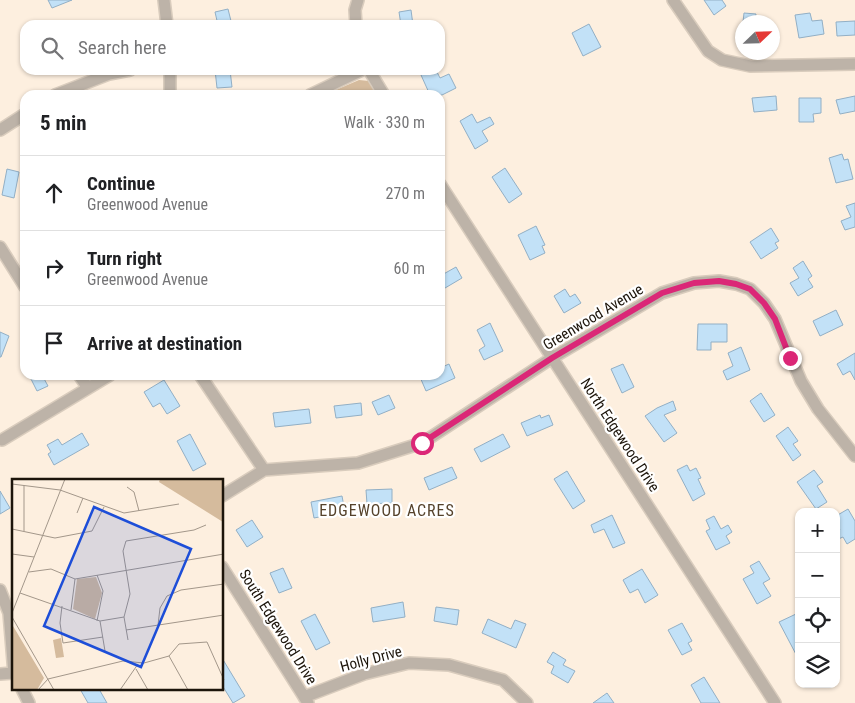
<!DOCTYPE html>
<html lang="en">
<head>
<meta charset="utf-8">
<style>
  body { margin:0; font-family:"Roboto Condensed",sans-serif; background:#f2f2f2; color:#202124 }
  .controls { position:absolute; right:15px; bottom:15px; display:grid; overflow:hidden; border-radius:10px; box-shadow:0 1px 4px #0004 }
  .controls button { width:45px; height:45px; display:grid; place-items:center; padding:0; border:0; border-bottom:1px solid #e0e0e0; background:#fff; color:#202124; font:25px sans-serif }
  .compass { position:absolute; left:735px; top:15px; width:45px; height:45px; border-radius:50%; background:#fff; box-shadow:0 1px 4px #0004; rotate:67deg }
  .stop { position:absolute; width:15px; height:15px; margin:-11px; border:4px solid #db2777; border-radius:50%; background:#fff }
  .stop.end { background:#db2777; border-color:#fff; box-shadow:0 1px 5px #0008 }
  .list { margin:0; padding:0; list-style:none }
  h2 { display:flex; justify-content:space-between; align-items:center; height:65px; margin:0; padding:0 20px; font-size:21px }
  h2 small { font-size:16px; font-weight:400; color:#757577 }
  .list li { display:grid; grid-template-columns:32px 1fr auto; gap:15px; align-items:center; box-sizing:border-box; height:75px; padding:0 20px; border-top:1px solid #e0e0e0 }
  .list b { display:block; font-size:19px; white-space:nowrap }
  .list p { margin:0; font-size:16px; white-space:nowrap; color:#757577 }
  .list em { font-size:16px; font-style:normal; color:#757577 }
  .icon { flex:none; width:28px; height:28px; fill:none; stroke:currentColor; stroke-width:2; stroke-linecap:round; stroke-linejoin:round }
  .map { position:relative; flex:none; width:855px; height:703px; overflow:hidden }
  .search { position:absolute; background:#fff; box-shadow:0 1px 4px #0004; left:20px; top:20px; width:425px; height:55px; display:flex; align-items:center; gap:12px; box-sizing:border-box; padding:0 18px; border-radius:15px; color:#757577; font-size:19px }
  .panel { position:absolute; background:#fff; box-shadow:0 1px 4px #0004; left:20px; top:90px; width:425px; height:290px; border-radius:15px }
  .map>svg:first-child { display:block }
</style>
</head>
<body>
<div class="map">
<svg width="855" height="703" viewBox="0 0 855 703">
  <rect width="100%" height="100%" fill="#fdefdf"/>
  <path fill="#d5bb9d" d="M 359,80 L 369,81 L 378,95 L 324,95 Z"/>
  <path fill="#c2e1f7" stroke="#92afc5" d="M 48,0 L 72,0 L 52,8 Z
    M 704,0 L 722,0 L 726,6 L 714,15 Z
    M 228,9 L 232,25 L 218,25 L 215,12 Z
    M 411,10 L 413,25 L 401,25 L 399,12 Z
    M 744,13 L 756,14 L 755,22 L 743,22 Z
    M 810,13 L 812,21 L 822,20 L 824,34 L 799,38 L 795,15 Z
    M 855,21 L 855,35 L 837,36 L 836,22 Z
    M 589,24 L 601,47 L 583,56 L 572,33 Z
    M 215,70 L 230,70 L 232,87 L 217,88 Z
    M 430,70 L 436,70 L 440,78 L 449,74 L 456,88 L 442,95 L 430,95 L 421,75 Z
    M 776,96 L 777,110 L 754,112 L 752,98 Z
    M 855,96 L 855,111 L 840,114 L 836,100 Z
    M 799,98 L 821,98 L 821,113 L 813,114 L 814,122 L 799,122 Z
    M 472,114 L 477,123 L 490,117 L 494,124 L 482,131 L 488,141 L 475,149 L 460,121 Z
    M 842,154 L 844,160 L 848,159 L 853,179 L 836,183 L 829,158 Z
    M 505,168 L 522,194 L 509,203 L 492,177 Z
    M 7,169 L 19,172 L 14,198 L 2,195 Z
    M 855,203 L 855,227 L 845,230 L 841,221 L 851,217 L 846,206 Z
    M 536,226 L 545,245 L 542,246 L 545,253 L 530,260 L 518,235 Z
    M 771,228 L 779,241 L 775,243 L 778,248 L 761,259 L 750,242 Z
    M 803,261 L 812,276 L 808,279 L 813,287 L 798,296 L 790,283 L 799,278 L 793,268 Z
    M 456,267 L 462,278 L 440,291 L 440,276 Z
    M 565,289 L 570,297 L 575,294 L 581,303 L 564,313 L 554,296 Z
    M 836,310 L 843,325 L 820,336 L 813,321 Z
    M 490,323 L 503,351 L 484,360 L 479,350 L 485,346 L 477,330 Z
    M 698,324 L 727,324 L 727,342 L 711,342 L 711,350 L 697,350 Z
    M 0,332 L 9,336 L 1,357 L 0,357 Z
    M 741,347 L 750,370 L 727,380 L 723,371 L 733,366 L 728,353 Z
    M 855,353 L 855,380 L 850,371 L 843,375 L 837,364 Z
    M 449,364 L 455,378 L 426,391 L 420,377 L 424,375 L 440,375 L 440,368 Z
    M 623,364 L 634,387 L 622,393 L 611,369 Z
    M 29,375 L 42,375 L 48,386 L 37,391 Z
    M 164,380 L 180,406 L 167,414 L 160,403 L 153,407 L 144,392 Z
    M 761,393 L 775,415 L 764,422 L 750,401 Z
    M 389,395 L 395,408 L 378,415 L 372,402 Z
    M 673,401 L 676,410 L 664,415 L 677,433 L 664,442 L 645,416 L 657,408 Z
    M 361,403 L 362,415 L 336,418 L 334,406 Z
    M 309,409 L 311,423 L 275,427 L 273,413 Z
    M 540,415 L 541,418 L 549,415 L 553,425 L 527,436 L 521,423 Z
    M 788,427 L 798,441 L 793,444 L 801,455 L 793,461 L 776,436 Z
    M 82,433 L 89,445 L 54,465 L 48,454 L 51,452 L 47,445 L 58,439 L 62,445 Z
    M 190,434 L 206,464 L 193,471 L 177,441 Z
    M 503,434 L 510,447 L 481,462 L 474,449 Z
    M 687,465 L 690,471 L 696,468 L 701,478 L 698,479 L 705,494 L 693,501 L 677,470 Z
    M 452,467 L 457,478 L 429,490 L 424,478 Z
    M 814,470 L 823,482 L 817,486 L 827,502 L 816,509 L 797,482 Z
    M 567,471 L 585,501 L 573,509 L 554,479 Z
    M 392,489 L 392,503 L 367,504 L 366,490 Z
    M 0,491 L 10,508 L 0,514 Z
    M 342,496 L 345,512 L 314,518 L 311,502 Z
    M 848,509 L 855,521 L 855,539 L 847,544 L 843,537 L 836,540 L 836,532 L 840,530 L 836,524 L 836,516 Z
    M 612,515 L 625,543 L 613,548 L 604,529 L 594,533 L 591,525 Z
    M 714,516 L 721,529 L 728,525 L 732,532 L 726,536 L 730,543 L 716,550 L 706,531 L 710,529 L 706,520 Z
    M 252,520 L 263,537 L 247,547 L 236,530 Z
    M 759,561 L 770,579 L 763,583 L 771,596 L 757,604 L 743,579 L 754,573 L 750,566 Z
    M 283,568 L 292,588 L 279,593 L 270,573 Z
    M 642,569 L 658,595 L 645,603 L 638,589 L 630,593 L 623,580 Z
    M 403,602 L 405,617 L 373,622 L 371,608 Z
    M 436,607 L 459,610 L 457,625 L 434,621 Z
    M 315,614 L 330,643 L 316,650 L 301,621 Z
    M 796,614 L 799,619 L 799,660 L 779,622 Z
    M 488,619 L 511,629 L 515,620 L 526,624 L 516,648 L 482,633 Z
    M 682,623 L 692,641 L 688,643 L 692,650 L 682,655 L 668,630 Z
    M 553,652 L 566,660 L 563,665 L 575,671 L 568,683 L 551,673 L 554,666 L 547,662 Z
    M 222,658 L 245,696 L 233,703 L 222,685 Z
    M 704,677 L 720,703 L 701,703 L 691,685 Z
    M 80,689 L 99,689 L 107,703 L 88,703 Z
    M 607,693 L 614,703 L 593,703 Z"/>
  <g fill="none" stroke-linecap="round" stroke-linejoin="round">
    <g stroke="#d9ccbd" stroke-width="14">
      <path id="street" d="M 164,0 L 167,25
        M 673,0 L 708,51 L 722,60 L 750,66 L 855,64
        M 356,25 L 355,10 L 358,0
        M 369,70 L 384,95
        M 55,95 L 109,74 L 130,70
        M 170,95 L 170,70
        M 310,95 L 362,70
        M 0,130 L 25,114
        M 440,184 L 775,703
        M 0,247 L 25,287
        M 79,375 L 88,388
        M 200,375 L 264,470
        M 2,440 L 110,375
        M 222,496 L 264,470 L 358,463 L 422,443 L 552,358 L 662,293 L 694,283 L 719,281 L 736,284 L 750,289 L 764,303 L 775,319 L 801,381 L 818,409 L 855,456
        M 222,567 L 308,703
        M 0,590 L 9,613 L 14,674
        M 0,674 L 13,673
        M 22,689 L 29,703
        M 304,697 L 364,674 L 409,663 L 449,665 L 503,680 L 527,703"/>
    </g>
    <use href="#street" stroke="#bdb3a8" stroke-width="11"/>
  </g>
  <g fill="none" stroke-linecap="round" stroke-linejoin="round">
    <path stroke="#db2777" stroke-width="6" d="M 422,443 L 552,358 L 662,293 L 694,283 L 719,281 L 736,284 L 750,289 L 764,303 L 775,319 L 790,358"/>
  </g>
  <g text-anchor="middle" stroke-width="4.5" stroke-linejoin="round" paint-order="stroke">
    <g font-size="15" fill="#1c140a" stroke="#fff">
      <text transform="translate(593 317) rotate(-31)" y="5">Greenwood Avenue</text>
      <text transform="translate(620 435) rotate(57)" y="5">North Edgewood Drive</text>
      <text transform="translate(278 627) rotate(58)" y="5">South Edgewood Drive</text>
      <text transform="translate(371 659) rotate(-15)" y="5">Holly Drive</text>
    </g>
    <g font-size="16" letter-spacing="1" fill="#55422b" stroke="#fff">
      <text x="387" y="516">EDGEWOOD ACRES</text>
    </g>
  </g>
  <g transform="translate(12 479)">
    <rect width="211" height="211" fill="#fdefdf"/>
    <path d="M 148,0 L 211,0 L 211,43 L 147,3 ZM 84,98 L 90,114 L 83,140 L 61,130 L 65,100 ZM 1,147 L 32,199 L 25,211 L 0,211 ZM 49,159 L 52,178 L 44,179 L 41,161 Z" fill="#d5bb9d"/>
    <path fill="none" stroke="#a3978a" stroke-width="1" d="M 0,5 L 48,11 L 112,34 L 167,25M 12,6 L 12,52M 115,8 L 122,13 L 127,32M 65,34 L 71,19M 0,50 L 43,59 L 80,52 L 92,28M 0,75 L 22,78M 17,93 L 39,90 L 63,100 L 212,75M 8,114 L 88,142 L 112,138M 50,127 L 48,144 L 51,164 L 91,158M 59,131 L 63,100M 0,134 L 53,0M 0,138 L 42,211M 85,142 L 91,112 L 85,96M 88,142 L 93,172M 146,146 L 148,129 L 155,117 L 169,111 L 212,105M 114,151 L 212,136M 116,161 L 112,138 L 118,115 L 111,72 L 114,62 L 182,51 L 194,46M 124,190 L 136,211M 26,211 L 36,200 L 111,182 L 132,184 L 157,177M 108,211 L 126,185M 176,211 L 157,177 L 167,165 L 195,163 L 212,201"/>
    <path fill="#1d4ed8" fill-opacity="0.15" stroke="#1d4ed8" stroke-width="2.5" d="M 82,28 L 179,70 L 129,188 L 32,147 Z"/>
    <rect width="211" height="211" fill="none" stroke="#1c140a" stroke-width="2.5"/>
  </g>
</svg>
<div class="controls">
<button>+</button>
<button>−</button>
<button><svg class="icon" aria-label="locate" viewBox="0 0 24 24"><circle cx="12" cy="12" r="6"/><path d="M12 2v4M12 18v4M2 12h4M18 12h4"/></svg></button>
<button><svg class="icon" aria-label="layers" viewBox="0 0 24 24"><path d="M12 4l9 5-9 5-9-5zM3 14l9 5 9-5"/></svg></button>
</div>
<svg class="compass" viewBox="-18 -18 36 36"><path d="M0-13l5 13h-10z" fill="#e53935"/><path d="M0 13l5-13h-10z" fill="#757577"/></svg>
<div class="stop" style="left:422px;top:443px"></div>
<div class="stop end" style="left:790px;top:358px"></div>
<div class="search"><svg class="icon" aria-label="search" viewBox="0 0 24 24"><circle cx="10" cy="10" r="6"/><path d="M15 15l6 6"/></svg>Search here</div>
<section class="panel">
<h2>5 min<small>Walk · 330 m</small></h2>
<ul class="list">
<li><svg class="icon" aria-label="ahead" viewBox="0 0 24 24"><path d="M12 20V5M6 11l6-6 6 6"/></svg><div><b>Continue</b><p>Greenwood Avenue</p></div><em>270 m</em></li>
<li><svg class="icon" aria-label="right" viewBox="0 0 24 24"><path d="M7 20v-9h11M14 6l5 5-5 5"/></svg><div><b>Turn right</b><p>Greenwood Avenue</p></div><em>60 m</em></li>
<li><svg class="icon" aria-label="arrive" viewBox="0 0 24 24"><path d="M6 21V4h12l-3 4 3 4H6"/></svg><div><b>Arrive at destination</b></div></li>
</ul>
</section>
</div>
</body>
</html>
